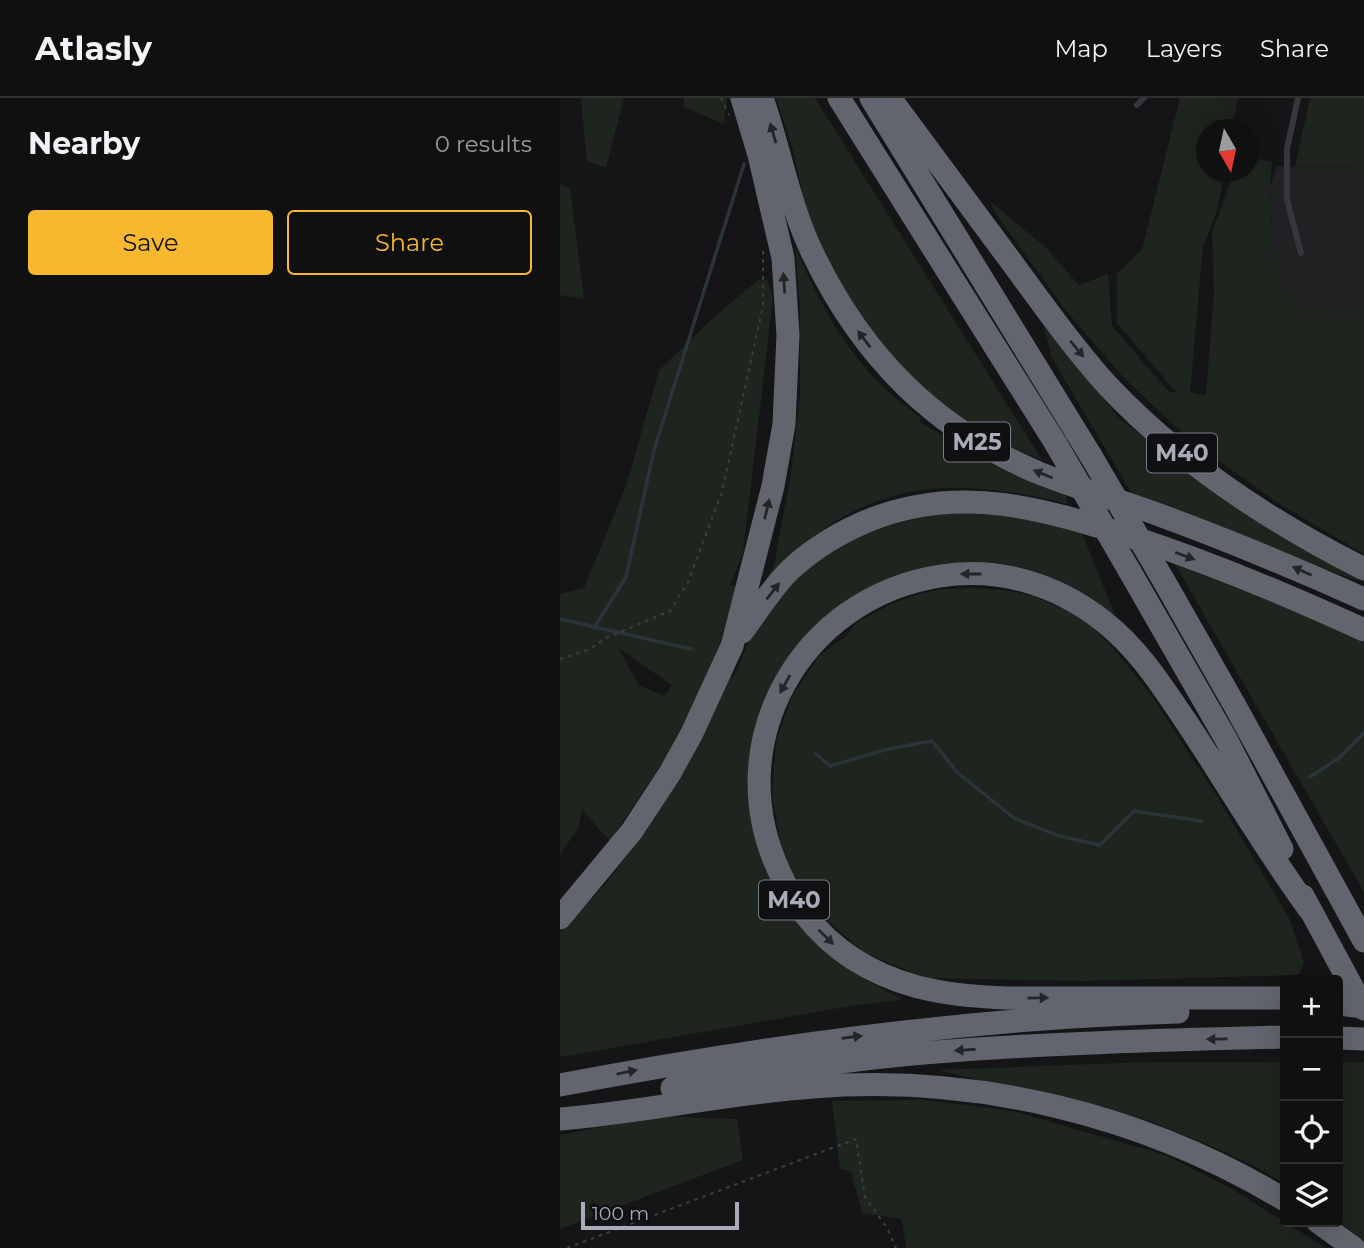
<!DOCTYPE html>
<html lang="en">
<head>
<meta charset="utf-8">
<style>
  body { margin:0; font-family:Montserrat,sans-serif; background:#1e1e1f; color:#f1f3f6 }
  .controls { position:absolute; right:21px; bottom:21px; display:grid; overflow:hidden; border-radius:7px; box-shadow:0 7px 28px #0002 }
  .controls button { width:63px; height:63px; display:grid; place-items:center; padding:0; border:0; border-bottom:2px solid #303031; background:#101011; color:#f1f3f6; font:35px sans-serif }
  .compass { position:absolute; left:636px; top:21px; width:63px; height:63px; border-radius:50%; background:#101011; box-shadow:0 7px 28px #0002; rotate:171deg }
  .scale { position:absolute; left:21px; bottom:18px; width:158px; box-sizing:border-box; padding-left:7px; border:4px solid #a7acb8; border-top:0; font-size:19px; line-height:24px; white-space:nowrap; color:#a7acb8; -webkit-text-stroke:5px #101012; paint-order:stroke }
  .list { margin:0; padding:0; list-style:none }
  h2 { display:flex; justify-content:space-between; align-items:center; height:91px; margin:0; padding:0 28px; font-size:30px }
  h2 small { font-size:23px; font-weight:400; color:#9c9d9f }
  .actions { display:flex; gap:14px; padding:21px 28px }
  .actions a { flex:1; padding:16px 0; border:2px solid #f7b72e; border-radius:7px; text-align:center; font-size:24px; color:#f7b72e }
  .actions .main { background:#f7b72e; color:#111 }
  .icon { flex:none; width:38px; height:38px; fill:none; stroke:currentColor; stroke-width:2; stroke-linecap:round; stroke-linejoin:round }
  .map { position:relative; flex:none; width:804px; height:1150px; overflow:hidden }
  header { display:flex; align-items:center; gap:42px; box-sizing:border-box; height:98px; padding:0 35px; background:#101011; border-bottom:2px solid #303031 }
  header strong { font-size:33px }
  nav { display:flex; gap:38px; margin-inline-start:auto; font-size:24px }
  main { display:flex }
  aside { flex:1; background:#101011 }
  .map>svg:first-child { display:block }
</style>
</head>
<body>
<header>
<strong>Atlasly</strong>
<nav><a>Map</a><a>Layers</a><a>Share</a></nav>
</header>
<main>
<aside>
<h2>Nearby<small>0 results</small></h2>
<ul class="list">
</ul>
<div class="actions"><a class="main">Save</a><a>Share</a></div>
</aside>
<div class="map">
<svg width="804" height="1150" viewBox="0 0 804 1150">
  <rect width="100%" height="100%" fill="#151517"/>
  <path fill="#212124" d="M 717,68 L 804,70 L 804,217 L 744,216 L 713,165 L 710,88 Z"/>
  <path fill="#1d251e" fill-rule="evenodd" d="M 21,0 L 64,0 L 46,70 L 27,63 Z
    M 124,0 L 167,0 L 164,26 L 124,9 Z
    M 216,0 L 255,0 L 482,362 L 431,341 L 403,323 L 343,271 L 282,196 L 248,121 L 232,48 Z
    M 620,0 L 678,0 L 672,31 L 646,32 L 646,74 L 665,74 L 657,113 L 643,148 L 630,294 L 646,298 L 654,194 L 652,135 L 674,74 L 688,74 L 689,59 L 712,64 L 710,88 L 713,165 L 744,215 L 804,217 L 804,456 L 715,403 L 631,343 L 564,280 L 508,215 L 435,115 L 430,103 L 486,150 L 519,187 L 548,176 L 552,228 L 609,294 L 616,294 L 557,225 L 557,176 L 582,151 Z
    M 750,0 L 804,0 L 804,70 L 735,68 Z
    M 0,86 L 10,90 L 24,201 L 0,197 Z
    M 235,147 C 254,196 285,252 323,289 C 335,300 348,310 361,320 L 360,324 L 433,367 L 506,398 L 507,406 C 381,374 297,384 205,483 L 214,467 L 231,375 L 240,298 L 240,210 Z
    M 199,181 L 207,182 L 213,199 L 183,455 L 170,487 L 176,488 L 159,548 L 133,607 L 99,671 L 50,743 L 22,712 L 18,731 L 0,756 L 0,496 L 24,490 L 66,388 L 99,272 L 151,222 ZM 58,550 L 112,587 L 104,598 L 79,587 Z
    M 483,227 L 561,322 L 667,404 L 718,436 L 804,480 L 795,482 L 573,398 L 492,260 Z
    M 359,414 L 452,414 L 522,435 L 555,517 L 504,487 L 379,470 L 235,554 L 190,703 L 199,753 L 220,800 L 256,845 L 294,875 L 342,902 L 296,907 L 0,959 L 0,835 L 41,791 L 87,732 L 131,659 L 164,586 L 175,576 L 188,545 L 206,516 L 242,473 L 257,459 L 269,456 L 308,432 Z
    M 612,461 L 719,504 L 804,545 L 804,794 Z
    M 413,490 L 443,492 L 473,498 L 510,514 L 532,529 L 553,550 L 589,594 L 658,700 L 729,820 L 744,865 L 738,877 L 523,883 L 365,880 L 303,854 L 256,812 L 223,759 L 212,697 L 216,643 L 232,598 L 259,558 L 287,537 L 297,524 L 333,505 L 359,496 L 384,491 Z
    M 588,964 L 725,964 L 725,1086 L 694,1068 L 654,1049 L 587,1022 L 377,972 Z
    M 778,964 L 804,964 L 804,1143 L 778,1123 Z
    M 363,1002 L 453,1013 L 605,1057 L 672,1091 L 766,1150 L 346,1150 L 342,1121 L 302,1115 L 291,1074 L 280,1070 L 272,1003 Z
    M 100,1018 L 177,1021 L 183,1062 L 0,1131 L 0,1037 Z"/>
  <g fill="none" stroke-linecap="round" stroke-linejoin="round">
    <path stroke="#2b343b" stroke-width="3.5" d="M 0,521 L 131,551
      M 34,530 L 66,479 L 94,352 L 184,66
      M 255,655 L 270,668 L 328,651 L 372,643 L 397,674 L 454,720 L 499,738 L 540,747 L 574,713 L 641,723
      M 750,679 L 779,660 L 804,635"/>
    <path stroke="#3c3e43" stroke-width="2" stroke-dasharray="3.5 5" stroke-linecap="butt" d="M 161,0 L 169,17
      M 0,561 L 30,551 L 46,540 L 110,513 L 128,484 L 162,394 L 203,208 L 203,153
      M 7,1150 L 296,1041 L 305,1099 L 327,1130 L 336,1150"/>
    <path stroke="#36373c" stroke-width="6" d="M 738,0 L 727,51 L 727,102 L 741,155
      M 577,7 L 584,0"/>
    <path stroke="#62656d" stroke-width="23" d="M 202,0 C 220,51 229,107 253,156 C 302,258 374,331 479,375 C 516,390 556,401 594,415 C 665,441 735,470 804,501
      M 279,0 L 496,346
      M 311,0 L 531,358
      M 330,0 C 371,55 412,111 453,166 C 483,207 513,249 547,287 C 619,364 711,424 804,471
      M 569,472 L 666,641 L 722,751
      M 604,483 L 674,606 L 804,843
      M 182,534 C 198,513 212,489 231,471 C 255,449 282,433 312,421 C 403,386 483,411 572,439 C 651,465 728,497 804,532
      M 743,798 L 804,911
      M 0,820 L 72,733 L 110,675 L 132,635 L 172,548 L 213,388 L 224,326 L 228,237 L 223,160 L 199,57 L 182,0
      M 725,900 L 446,900 C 397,898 351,893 307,869 C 268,848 237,814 219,773 C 159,644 241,500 380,478 C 439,469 496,486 543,523 C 578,550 602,588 627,625 C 668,687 705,751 749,811
      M 778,940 L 804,941
      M 0,987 C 204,948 410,920 618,914
      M 112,990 C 196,976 280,962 364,955 C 484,945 605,942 725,939
      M 0,1021 C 85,1014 168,995 253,989 C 417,976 584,1017 725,1102
      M 758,1124 L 794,1150"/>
    <path stroke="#62656d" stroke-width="23" d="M 496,346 L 569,472
      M 531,358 L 604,483
      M 778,906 L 804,909"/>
  </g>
  <defs><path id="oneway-solid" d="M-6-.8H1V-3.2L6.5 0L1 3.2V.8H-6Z" transform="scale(1.75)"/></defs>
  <g fill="#242529">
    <use href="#oneway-solid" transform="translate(213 35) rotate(-106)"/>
    <use href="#oneway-solid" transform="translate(224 185) rotate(-94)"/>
    <use href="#oneway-solid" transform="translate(304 241) rotate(-127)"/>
    <use href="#oneway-solid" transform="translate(517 251) rotate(50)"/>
    <use href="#oneway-solid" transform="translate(483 376) rotate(-158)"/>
    <use href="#oneway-solid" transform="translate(207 411) rotate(-77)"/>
    <use href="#oneway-solid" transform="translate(625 458) rotate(21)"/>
    <use href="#oneway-solid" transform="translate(742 473) rotate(-156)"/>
    <use href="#oneway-solid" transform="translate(411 476) rotate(-180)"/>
    <use href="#oneway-solid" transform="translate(213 493) rotate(-52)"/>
    <use href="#oneway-solid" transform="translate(225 586) rotate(119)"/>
    <use href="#oneway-solid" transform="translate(266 839) rotate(44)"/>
    <use href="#oneway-solid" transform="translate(478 900) rotate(-1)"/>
    <use href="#oneway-solid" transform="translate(292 939) rotate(-8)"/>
    <use href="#oneway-solid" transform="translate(657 941) rotate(179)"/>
    <use href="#oneway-solid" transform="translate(405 952) rotate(176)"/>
    <use href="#oneway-solid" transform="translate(67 974) rotate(-11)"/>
  </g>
  <g text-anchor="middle" stroke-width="6" stroke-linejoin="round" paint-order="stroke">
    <g fill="#101012" stroke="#7a7d86" stroke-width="2">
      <rect x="384" y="324.5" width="66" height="39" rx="5"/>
      <rect x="587" y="335.5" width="70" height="39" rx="5"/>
      <rect x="199" y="782.5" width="70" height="39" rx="5"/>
    </g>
    <g font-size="23" font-weight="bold" fill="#a7acb8">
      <text x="417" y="352">M25</text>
      <text x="622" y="363">M40</text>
      <text x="234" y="810">M40</text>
    </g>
  </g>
</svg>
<div class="controls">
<button>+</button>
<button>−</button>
<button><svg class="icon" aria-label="locate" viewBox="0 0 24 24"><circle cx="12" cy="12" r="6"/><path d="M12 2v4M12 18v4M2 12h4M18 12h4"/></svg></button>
<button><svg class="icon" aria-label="layers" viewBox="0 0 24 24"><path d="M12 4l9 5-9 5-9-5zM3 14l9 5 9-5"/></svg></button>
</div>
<svg class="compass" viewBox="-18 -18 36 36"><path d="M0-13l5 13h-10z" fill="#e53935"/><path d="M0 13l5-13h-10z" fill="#9c9d9f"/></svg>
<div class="scale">100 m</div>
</div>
</main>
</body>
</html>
